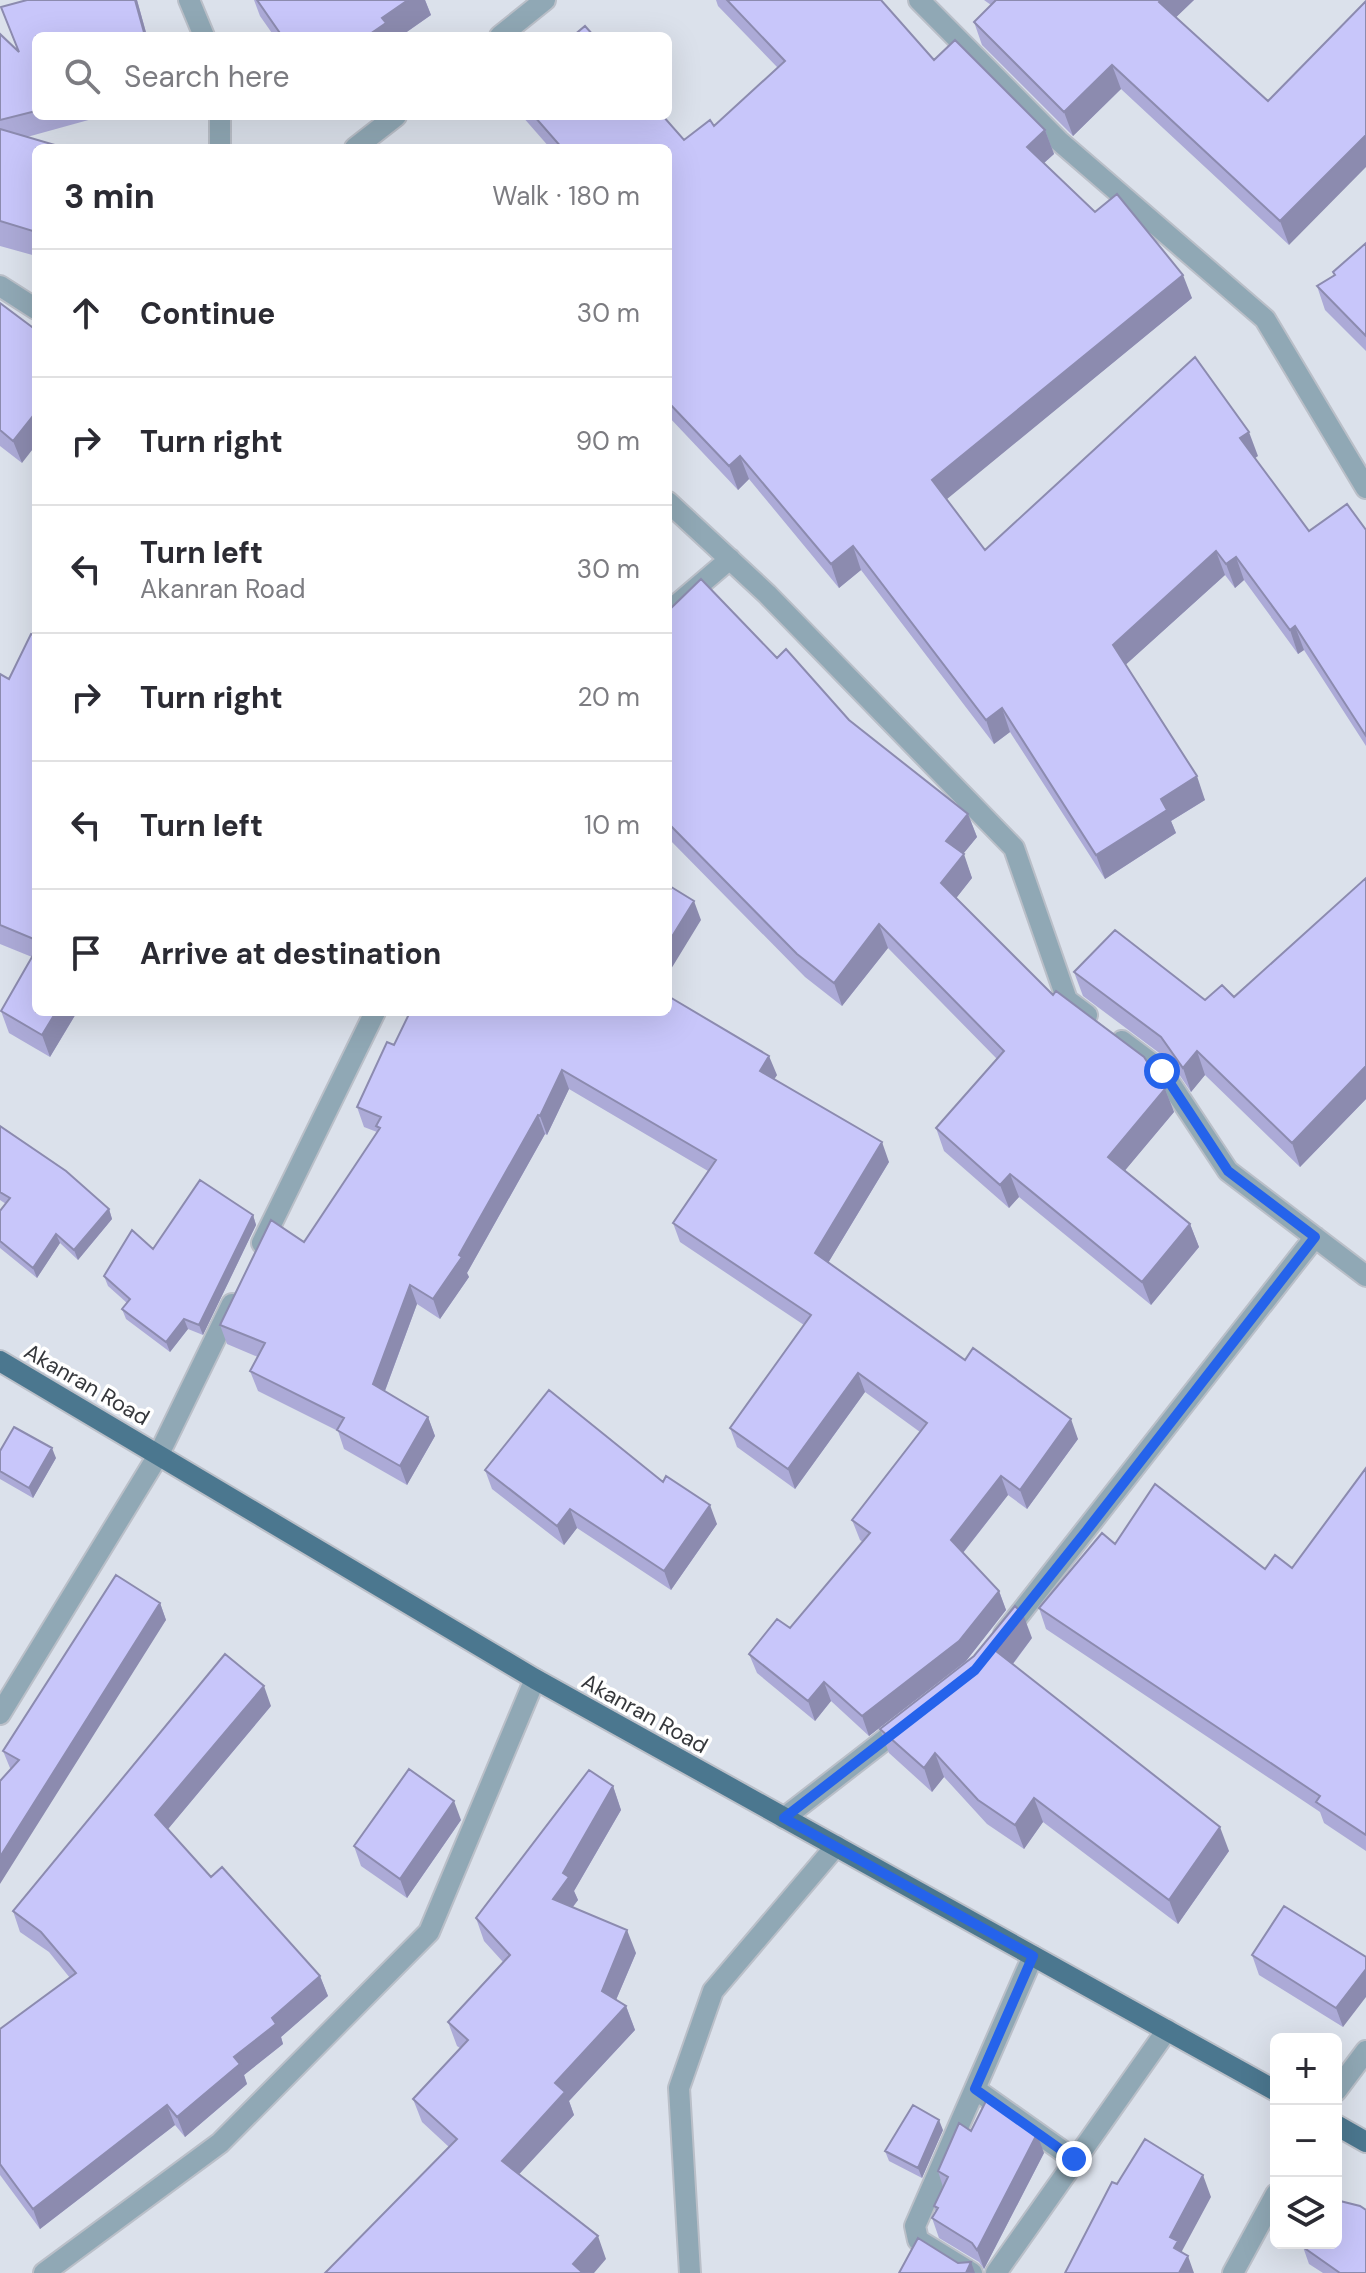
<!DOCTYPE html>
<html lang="en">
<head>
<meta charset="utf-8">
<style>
  body { margin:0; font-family:"DM Sans",sans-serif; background:#f7f7f7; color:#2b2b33 }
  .controls { position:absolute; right:24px; bottom:24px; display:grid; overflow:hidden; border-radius:12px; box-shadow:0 8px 32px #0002 }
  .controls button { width:72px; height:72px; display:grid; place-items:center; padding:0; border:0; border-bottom:2px solid #e1e1e2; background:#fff; color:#2b2b33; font:40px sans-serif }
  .stop { position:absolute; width:24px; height:24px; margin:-18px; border:6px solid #2563eb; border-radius:50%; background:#fff }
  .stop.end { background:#2563eb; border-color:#fff; box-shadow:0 2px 8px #0008 }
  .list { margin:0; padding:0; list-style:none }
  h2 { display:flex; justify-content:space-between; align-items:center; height:104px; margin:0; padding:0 32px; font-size:34px }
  h2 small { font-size:26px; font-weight:400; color:#7c7c81 }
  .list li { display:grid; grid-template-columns:52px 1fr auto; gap:24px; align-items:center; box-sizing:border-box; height:128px; padding:0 32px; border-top:2px solid #e1e1e2 }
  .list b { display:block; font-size:30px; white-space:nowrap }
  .list p { margin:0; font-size:26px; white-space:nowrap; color:#7c7c81 }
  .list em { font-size:26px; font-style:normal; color:#7c7c81 }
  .icon { flex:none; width:44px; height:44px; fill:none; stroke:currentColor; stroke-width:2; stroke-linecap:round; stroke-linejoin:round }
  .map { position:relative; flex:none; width:1366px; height:2273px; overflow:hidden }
  .search { position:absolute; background:#fff; box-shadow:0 8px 32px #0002; left:32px; top:32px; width:640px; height:88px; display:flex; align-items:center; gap:20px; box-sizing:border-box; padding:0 28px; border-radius:12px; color:#7c7c81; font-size:30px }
  .panel { position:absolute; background:#fff; box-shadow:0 8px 32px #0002; left:32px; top:144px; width:640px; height:872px; border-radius:12px }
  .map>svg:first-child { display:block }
</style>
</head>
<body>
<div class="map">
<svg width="1366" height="2273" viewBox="0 0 1366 2273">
  <rect width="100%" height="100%" fill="#dbe1eb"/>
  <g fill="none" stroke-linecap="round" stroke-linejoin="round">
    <g stroke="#babfc8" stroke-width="24">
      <path id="minor" d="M 189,0 L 204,36
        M 919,0 L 1059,141 L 1265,319 L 1366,488
        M 500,36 L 545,0
        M 220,116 L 220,148
        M 355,148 L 396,116
        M 0,286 L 36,309
        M 668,502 L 767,594 L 1014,848 L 1067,1000 L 1087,1015
        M 668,612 L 730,559
        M 1122,1041 L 1162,1071 L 1228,1171 L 1366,1276
        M 262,1243 L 375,1012
        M 1004,1634 L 1315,1237
        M 0,1714 L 159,1454 L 232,1304
        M 784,1818 L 904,1725
        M 975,2089 L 1074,2159
        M 1336,2091 L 1366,2051
        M 44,2273 L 220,2143 L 429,1932 L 535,1679
        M 690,2273 L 679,2088 L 713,1991 L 836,1846
        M 972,2273 L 918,2240 L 915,2226 L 1033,1956
        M 996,2273 L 1167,2030
        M 1233,2273 L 1276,2194"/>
    </g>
    <g stroke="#babfc8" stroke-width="24">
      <path id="major" d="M 0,1361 L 535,1679 L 1276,2091
        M 1336,2125 L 1366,2142"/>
    </g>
    <use href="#minor" stroke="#90a8b5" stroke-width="20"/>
    <use href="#major" stroke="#4b778f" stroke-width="20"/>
  </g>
  <path fill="#acaad7" d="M 137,0 L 147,36 L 36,36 L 36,116 L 103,116 L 27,137 L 36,148 L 36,256 L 0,246 L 0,34 L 18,51 L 1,7 Z
    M 254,0 L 425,0 L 431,15 L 401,36 L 274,36 L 260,16 Z
    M 716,0 L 881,0 L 934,60 L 1045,130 L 1054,154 L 1044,163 L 1095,212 L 1192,298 L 946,499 L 985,550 L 1258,456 L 1255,458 L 1309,531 L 1366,530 L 1366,746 L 1304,650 L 1298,654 L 1244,580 L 1235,588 L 1225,575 L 1125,665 L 1205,800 L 1171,821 L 1176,833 L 1105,879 L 1010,732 L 994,744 L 861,570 L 839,588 L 749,479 L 738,490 L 668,416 L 668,148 L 550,148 L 522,116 L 663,116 L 684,140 L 714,126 L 778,68 L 718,6 Z
    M 984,0 L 1194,0 L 1176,17 L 1268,101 L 1289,245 L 1121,89 L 1073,136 L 982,45 L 974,22 L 991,5 Z
    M 1366,243 L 1366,351 L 1325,310 L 1317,286 L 1334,275 L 1333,272 Z
    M 0,303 L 22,463 L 0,446 Z
    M 668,611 L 777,658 L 849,720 L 968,814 L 977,837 L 963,854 L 972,878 L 956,898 L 1053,995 L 1165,1089 L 1174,1112 L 1125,1170 L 1190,1224 L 1199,1247 L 1151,1305 L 1019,1197 L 1009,1208 L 944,1151 L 936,1128 L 997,1059 L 888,948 L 842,1006 L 805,977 L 668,838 Z
    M 36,636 L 36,1012 L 77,1012 L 50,1057 L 9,1033 L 1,1011 L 32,957 L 0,944 L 0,674 L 9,679 Z
    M 1366,878 L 1366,1099 L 1300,1167 L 1205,1075 L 1191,1092 L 1170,1061 L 1083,996 L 1074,972 L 1205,1000 L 1234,997 Z
    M 394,1045 L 777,1075 L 774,1079 L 889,1162 L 828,1263 L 965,1360 L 1078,1439 L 1027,1509 L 1008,1495 L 963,1553 L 999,1591 L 1006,1610 L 966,1661 L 869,1736 L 831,1701 L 815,1721 L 757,1673 L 749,1654 L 790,1628 L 863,1542 L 860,1540 L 852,1520 L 920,1432 L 865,1392 L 795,1489 L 737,1447 L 730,1428 L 804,1325 L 680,1242 L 673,1223 L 708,1171 L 569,1089 L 547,1135 L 545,1134 L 467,1273 L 469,1277 L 440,1319 L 417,1304 L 385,1391 L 428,1417 L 435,1436 L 407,1485 L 344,1449 L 338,1431 L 258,1391 L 250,1371 L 258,1357 L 227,1344 L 220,1325 L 304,1242 L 377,1132 L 364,1127 L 357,1107 Z
    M 0,1126 L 109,1209 L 112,1219 L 78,1260 L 60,1243 L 37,1278 L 0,1248 L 0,1211 L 6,1204 L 0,1200 Z
    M 253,1215 L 256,1225 L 203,1335 L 188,1329 L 170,1352 L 126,1319 L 122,1309 L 127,1303 L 108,1286 L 104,1276 L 153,1249 Z
    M 0,1451 L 56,1458 L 33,1498 L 0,1479 Z
    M 1366,1468 L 1366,1851 L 1324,1823 L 1320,1812 L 1046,1629 L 1039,1608 L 1115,1544 L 1265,1569 L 1292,1568 Z
    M 485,1470 L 663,1482 L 717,1524 L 671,1590 L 577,1528 L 564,1545 L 492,1489 Z
    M 160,1603 L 166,1620 L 11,1769 L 10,1768 L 3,1751 Z
    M 1032,1638 L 1013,1664 L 1229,1851 L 1178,1924 L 1043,1822 L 1024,1849 L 987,1824 L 944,1777 L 932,1792 L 889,1753 L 880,1729 Z
    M 271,1706 L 168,1829 L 211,1877 L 320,1976 L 328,1996 L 281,2037 L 283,2044 L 244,2075 L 247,2084 L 185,2137 L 175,2125 L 40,2229 L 0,2175 L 0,2029 L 70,1978 L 49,1952 L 20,1932 L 13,1911 Z
    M 613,1786 L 621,1810 L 574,1891 L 578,1900 L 573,1907 L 636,1953 L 616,2000 L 626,2006 L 635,2030 L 569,2101 L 574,2115 L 519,2174 L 606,2259 L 449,2147 L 422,2122 L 413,2099 L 460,2048 L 457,2046 L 448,2022 L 503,1962 L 484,1941 L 476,1918 Z
    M 461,1820 L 407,1898 L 361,1866 L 354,1846 Z
    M 1252,1955 L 1366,1957 L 1343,2027 L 1259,1975 Z
    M 943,2130 L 922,2178 L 889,2161 L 885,2151 Z
    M 971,2131 L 1044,2153 L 984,2269 L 979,2262 L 939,2238 L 932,2218 L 936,2212 L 934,2206 L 943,2187 L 938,2171 Z
    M 1303,2247 L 1366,2273 L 1323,2273 L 1309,2264 Z"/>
  <path fill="#8c8baf" d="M 135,0 L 137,0 L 147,36 L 145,36 Z
    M 408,0 L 425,0 L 431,15 L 401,36 L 367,36 L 382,18 Z
    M 1161,0 L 1194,0 L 1168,25 L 1159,2 Z
    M 1112,65 L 1121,89 L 1073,136 L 1064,112 Z
    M 1045,130 L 1054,154 L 1035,171 L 1027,147 Z
    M 1366,135 L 1366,167 L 1289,245 L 1280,221 Z
    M 1183,275 L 1192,298 L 941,504 L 932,480 Z
    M 36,412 L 36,445 L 22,463 L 13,441 Z
    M 1249,432 L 1258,456 L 1249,462 L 1240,438 Z
    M 740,456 L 749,479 L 738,490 L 729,466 Z
    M 853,546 L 861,570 L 839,588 L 831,564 Z
    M 1216,551 L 1225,575 L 1121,669 L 1113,645 Z
    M 1236,557 L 1244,580 L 1235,588 L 1226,564 Z
    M 1295,626 L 1304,650 L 1298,654 L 1290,630 Z
    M 1002,708 L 1010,732 L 994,744 L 986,720 Z
    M 1197,776 L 1205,800 L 1171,821 L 1176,833 L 1105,879 L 1096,855 L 1161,799 Z
    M 968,814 L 977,837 L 954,865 L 946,841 Z
    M 964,854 L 972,878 L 950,906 L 941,883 Z
    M 694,901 L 701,920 L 668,974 L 668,943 Z
    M 879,924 L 888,948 L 842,1006 L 834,983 Z
    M 56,1012 L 77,1012 L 50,1057 L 42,1035 Z
    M 1197,1051 L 1205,1075 L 1191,1092 L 1183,1068 Z
    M 769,1056 L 777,1075 L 767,1090 L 760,1071 Z
    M 1366,1066 L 1366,1099 L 1300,1167 L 1292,1143 Z
    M 562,1070 L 569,1089 L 547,1135 L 540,1116 Z
    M 1165,1089 L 1174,1112 L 1117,1180 L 1108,1157 Z
    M 538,1115 L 545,1134 L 467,1273 L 469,1277 L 440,1319 L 433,1299 L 459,1255 Z
    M 882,1142 L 889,1162 L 822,1273 L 815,1253 Z
    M 1010,1174 L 1019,1197 L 1009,1208 L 1000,1185 Z
    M 109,1209 L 112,1219 L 78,1260 L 74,1250 Z
    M 253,1215 L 256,1225 L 203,1335 L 199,1325 Z
    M 1190,1224 L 1199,1247 L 1151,1305 L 1142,1282 Z
    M 56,1234 L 60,1243 L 37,1278 L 33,1268 Z
    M 410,1285 L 417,1304 L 380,1404 L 373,1384 Z
    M 184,1319 L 188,1329 L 170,1352 L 166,1342 Z
    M 858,1373 L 865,1392 L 795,1489 L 788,1469 Z
    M 428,1417 L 435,1436 L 407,1485 L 400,1466 Z
    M 1071,1419 L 1078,1439 L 1027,1509 L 1020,1490 Z
    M 52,1448 L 56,1458 L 33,1498 L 29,1488 Z
    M 1001,1476 L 1008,1495 L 958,1559 L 951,1540 Z
    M 710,1505 L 717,1524 L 671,1590 L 664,1571 Z
    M 570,1509 L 577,1528 L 564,1545 L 557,1526 Z
    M 999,1591 L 1006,1610 L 966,1661 L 869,1736 L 862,1716 Z
    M 160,1603 L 166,1620 L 0,1884 L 0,1857 Z
    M 1023,1614 L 1032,1638 L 1005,1674 L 996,1651 Z
    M 824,1682 L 831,1701 L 815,1721 L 808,1701 Z
    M 264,1686 L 271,1706 L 163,1835 L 155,1815 Z
    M 935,1753 L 944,1777 L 932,1792 L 924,1768 Z
    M 613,1786 L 621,1810 L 574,1891 L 578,1900 L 561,1922 L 553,1899 L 563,1873 Z
    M 1034,1798 L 1043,1822 L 1024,1849 L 1015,1825 Z
    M 454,1801 L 461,1820 L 407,1898 L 400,1879 Z
    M 1220,1827 L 1229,1851 L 1178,1924 L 1169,1900 Z
    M 627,1930 L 636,1953 L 610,2014 L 602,1991 Z
    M 1366,1969 L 1366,1997 L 1343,2027 L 1336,2008 Z
    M 320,1976 L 328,1996 L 281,2037 L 283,2044 L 244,2075 L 247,2084 L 185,2137 L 177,2117 L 272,2018 Z
    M 626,2006 L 635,2030 L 569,2101 L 574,2115 L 510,2184 L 502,2161 L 555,2083 Z
    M 167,2105 L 175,2125 L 40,2229 L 33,2209 Z
    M 939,2120 L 943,2130 L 922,2178 L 918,2168 Z
    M 1037,2134 L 1044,2153 L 984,2269 L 977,2250 Z
    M 1203,2175 L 1211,2197 L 1182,2251 L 1185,2261 L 1188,2256 L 1194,2273 L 1179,2273 L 1170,2237 Z
    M 598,2236 L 606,2259 L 594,2273 L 576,2273 L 573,2264 Z
    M 971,2262 L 975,2273 L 966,2273 Z"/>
  <path fill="#c8c6fa" stroke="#8c8baf" stroke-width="2" d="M 27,0 L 135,0 L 145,36 L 36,36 L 36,111 L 0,120 L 0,34 L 19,52 L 1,7 Z
    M 257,0 L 408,0 L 382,18 L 386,23 L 367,36 L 282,36 Z
    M 727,0 L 881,0 L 934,60 L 955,40 L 1045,130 L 1027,147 L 1095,212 L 1117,194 L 1183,275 L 932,480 L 985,550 L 1195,357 L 1249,432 L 1240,438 L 1309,531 L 1347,504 L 1366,530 L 1366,736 L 1295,626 L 1290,630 L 1236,557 L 1226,564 L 1216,551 L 1113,645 L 1197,776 L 1161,799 L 1167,810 L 1096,855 L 1002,708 L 986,720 L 853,546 L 831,564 L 740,456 L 729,466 L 668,402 L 668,148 L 562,148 L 534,116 L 663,116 L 684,140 L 710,120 L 714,126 L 785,61 Z
    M 996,0 L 1161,0 L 1159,2 L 1268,101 L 1366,1 L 1366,135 L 1280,221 L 1112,65 L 1064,112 L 974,22 Z
    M 585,26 L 594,36 L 573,36 Z
    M 0,129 L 65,148 L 36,148 L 36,232 L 0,221 Z
    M 1366,243 L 1366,336 L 1317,286 L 1335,275 L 1333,272 Z
    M 0,303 L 36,330 L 36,412 L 13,441 L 0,430 Z
    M 701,579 L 777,658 L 786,649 L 849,720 L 968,814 L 946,841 L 964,854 L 941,883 L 1053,995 L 1056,991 L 1144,1057 L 1165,1089 L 1108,1157 L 1190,1224 L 1142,1282 L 1010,1174 L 1000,1185 L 936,1128 L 1004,1051 L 879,924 L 834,983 L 797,954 L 668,823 L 668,611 Z
    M 31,634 L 36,636 L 36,940 L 0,925 L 0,674 L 9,679 Z
    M 1366,878 L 1366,1066 L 1292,1143 L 1197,1051 L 1183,1068 L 1161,1037 L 1074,972 L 1115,930 L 1205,1000 L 1222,985 L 1234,997 Z
    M 668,885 L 694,901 L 668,943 Z
    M 36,950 L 36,1012 L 56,1012 L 42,1035 L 1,1011 Z
    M 668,996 L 769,1056 L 760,1071 L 882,1142 L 815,1253 L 965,1360 L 973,1348 L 1071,1419 L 1020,1490 L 1001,1476 L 951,1540 L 999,1591 L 959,1641 L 862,1716 L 824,1682 L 808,1701 L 749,1654 L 777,1619 L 790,1628 L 870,1533 L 852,1520 L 927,1423 L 858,1373 L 788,1469 L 730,1428 L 811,1315 L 673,1223 L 716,1160 L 562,1070 L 540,1116 L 538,1115 L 459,1255 L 462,1257 L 433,1299 L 410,1285 L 373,1384 L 428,1417 L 400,1466 L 337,1430 L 344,1418 L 250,1371 L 265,1343 L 220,1325 L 271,1220 L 304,1242 L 380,1128 L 376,1126 L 381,1117 L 357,1107 L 387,1042 L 394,1045 L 410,1012 L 668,1012 Z
    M 0,1126 L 66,1171 L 109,1209 L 74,1250 L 56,1234 L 33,1268 L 0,1241 L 0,1211 L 10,1198 L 0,1192 Z
    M 200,1180 L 253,1215 L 199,1325 L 184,1319 L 166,1342 L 122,1309 L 130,1299 L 104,1276 L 132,1230 L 153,1249 Z
    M 549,1390 L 663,1482 L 666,1476 L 710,1505 L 664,1571 L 570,1509 L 557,1526 L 485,1470 Z
    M 14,1427 L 52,1448 L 29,1488 L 0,1471 L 0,1451 Z
    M 1366,1468 L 1366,1835 L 1316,1802 L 1320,1796 L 1039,1608 L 1102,1533 L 1115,1544 L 1155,1484 L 1265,1569 L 1275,1555 L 1292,1568 Z
    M 116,1575 L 160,1603 L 0,1857 L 0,1781 L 19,1760 L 3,1751 Z
    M 1015,1606 L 1023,1614 L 996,1651 L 1220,1827 L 1169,1900 L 1034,1798 L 1015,1825 L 978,1800 L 935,1753 L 924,1768 L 880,1729 L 974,1656 Z
    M 225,1654 L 264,1686 L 155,1815 L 211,1877 L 222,1867 L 320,1976 L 272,2018 L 276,2024 L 234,2057 L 240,2064 L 177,2117 L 167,2105 L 33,2209 L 0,2164 L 0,2029 L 76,1973 L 41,1932 L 13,1911 Z
    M 409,1769 L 454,1801 L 400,1879 L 354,1846 Z
    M 589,1770 L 613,1786 L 563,1873 L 569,1877 L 553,1899 L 627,1930 L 602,1991 L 626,2006 L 555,2083 L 565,2092 L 502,2161 L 598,2236 L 573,2264 L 583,2273 L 325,2273 L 457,2139 L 413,2099 L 468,2040 L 448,2022 L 510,1955 L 476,1918 Z
    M 1284,1906 L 1366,1957 L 1366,1969 L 1336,2008 L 1252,1955 Z
    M 987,2099 L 1037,2134 L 977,2250 L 972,2243 L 932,2218 L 938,2208 L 934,2206 L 948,2177 L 938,2171 L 959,2123 L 971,2131 Z
    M 913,2105 L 939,2120 L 918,2168 L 885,2151 Z
    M 1145,2139 L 1203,2175 L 1170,2237 L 1178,2241 L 1174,2248 L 1188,2256 L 1179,2273 L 1065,2273 L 1112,2182 L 1117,2184 Z
    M 1336,2200 L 1360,2206 L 1366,2210 L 1366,2273 L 1340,2273 L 1303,2247 L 1306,2243 L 1336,2243 Z
    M 918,2238 L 958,2263 L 971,2262 L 966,2273 L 899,2273 Z"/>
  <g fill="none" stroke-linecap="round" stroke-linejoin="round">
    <path stroke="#2563eb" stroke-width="10" d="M 1074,2159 L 975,2089 L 1033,1956 L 784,1818 L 975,1670 L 1087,1530 L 1315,1237 L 1228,1171 L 1162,1071"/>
  </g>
  <g text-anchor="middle" stroke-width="7" stroke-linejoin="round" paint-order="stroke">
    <g font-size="22" fill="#36383c" stroke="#fff">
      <text transform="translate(87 1384) rotate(30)" y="8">Akanran Road</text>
      <text transform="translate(645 1713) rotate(29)" y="8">Akanran Road</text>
    </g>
  </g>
</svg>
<div class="controls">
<button>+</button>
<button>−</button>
<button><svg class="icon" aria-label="layers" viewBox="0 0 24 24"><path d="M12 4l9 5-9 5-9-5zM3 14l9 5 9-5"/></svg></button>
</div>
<div class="stop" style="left:1162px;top:1071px"></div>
<div class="stop end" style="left:1074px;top:2159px"></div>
<div class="search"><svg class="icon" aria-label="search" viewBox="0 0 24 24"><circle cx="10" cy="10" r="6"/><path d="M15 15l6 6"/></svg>Search here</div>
<section class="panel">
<h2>3 min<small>Walk · 180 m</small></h2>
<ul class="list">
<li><svg class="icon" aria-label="ahead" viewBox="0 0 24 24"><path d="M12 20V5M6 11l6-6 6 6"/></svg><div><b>Continue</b></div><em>30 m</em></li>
<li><svg class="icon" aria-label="right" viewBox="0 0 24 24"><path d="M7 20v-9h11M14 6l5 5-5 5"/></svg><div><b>Turn right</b></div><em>90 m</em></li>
<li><svg class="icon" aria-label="left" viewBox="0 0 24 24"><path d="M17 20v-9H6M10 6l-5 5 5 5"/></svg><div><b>Turn left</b><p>Akanran Road</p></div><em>30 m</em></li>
<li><svg class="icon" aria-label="right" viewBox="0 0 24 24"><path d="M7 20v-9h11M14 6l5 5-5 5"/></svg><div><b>Turn right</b></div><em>20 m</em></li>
<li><svg class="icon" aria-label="left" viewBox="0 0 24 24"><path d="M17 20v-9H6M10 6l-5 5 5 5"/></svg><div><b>Turn left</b></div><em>10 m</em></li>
<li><svg class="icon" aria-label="arrive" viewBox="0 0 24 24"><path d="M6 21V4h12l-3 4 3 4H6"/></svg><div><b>Arrive at destination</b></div></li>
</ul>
</section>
</div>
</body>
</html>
